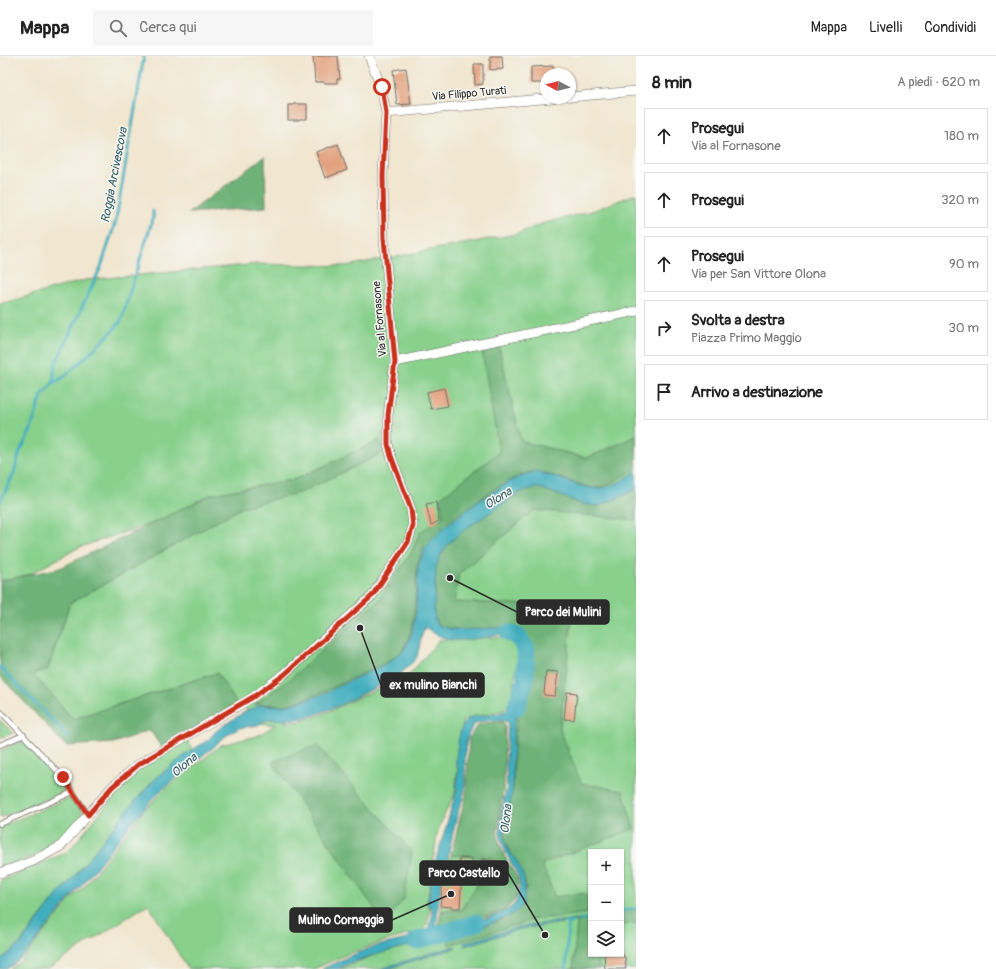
<!DOCTYPE html>
<html lang="it">
<head>
<meta charset="utf-8">
<style>
  body { margin:0; font-family:Pangolin,sans-serif; background:#f6f6f6; color:#222 }
  .controls { position:absolute; right:12px; bottom:12px; display:grid; overflow:hidden; border-radius:0px; box-shadow:0 1px 3px #0004 }
  .controls button { width:36px; height:36px; display:grid; place-items:center; padding:0; border:0; border-bottom:1px solid #e0e0e0; background:#fff; color:#222; font:20px sans-serif }
  .compass { position:absolute; left:540px; top:12px; width:36px; height:36px; border-radius:50%; background:#fff; box-shadow:0 1px 3px #0004; rotate:277deg }
  .stop { position:absolute; width:12px; height:12px; margin:-9px; border:3px solid #c8321e; border-radius:50%; background:#fff }
  .stop.end { background:#c8321e; border-color:#fff; box-shadow:0 1px 4px #0008 }
  .list { margin:0; padding:0; list-style:none }
  h2 { display:flex; justify-content:space-between; align-items:center; height:52px; margin:0; padding:0 16px; font-size:17px }
  h2 small { font-size:13px; font-weight:400; color:#767676 }
  .list li { display:grid; grid-template-columns:26px 1fr auto; gap:12px; align-items:center; box-sizing:border-box; height:56px; margin:0 8px 8px; padding:0 8px; border:1px solid #e0e0e0; border-radius:0px }
  .list b { display:block; font-size:15px; white-space:nowrap }
  .list p { margin:0; font-size:13px; white-space:nowrap; color:#767676 }
  .list em { font-size:13px; font-style:normal; color:#767676 }
  .icon { flex:none; width:22px; height:22px; fill:none; stroke:currentColor; stroke-width:2; stroke-linecap:round; stroke-linejoin:round }
  .map { position:relative; flex:none; width:636px; height:913px; overflow:hidden }
  header { display:flex; align-items:center; gap:24px; box-sizing:border-box; height:56px; padding:0 20px; background:#fff; border-bottom:1px solid #e0e0e0 }
  header strong { font-size:19px }
  nav { display:flex; gap:22px; margin-inline-start:auto; font-size:14px }
  .search { width:280px; height:36px; background:#f6f6f6; display:flex; align-items:center; gap:10px; box-sizing:border-box; padding:0 14px; border-radius:0px; color:#767676; font-size:15px }
  main { display:flex }
  aside { flex:1; background:#fff }
  .map>svg:first-child { display:block }
</style>
</head>
<body>
<header>
<strong>Mappa</strong>
<div class="search"><svg class="icon" aria-label="search" viewBox="0 0 24 24"><circle cx="10" cy="10" r="6"/><path d="M15 15l6 6"/></svg>Cerca qui</div>
<nav><a>Mappa</a><a>Livelli</a><a>Condividi</a></nav>
</header>
<main>
<div class="map">
<svg width="636" height="913" viewBox="0 0 636 913">
  <rect width="100%" height="100%" fill="#f6f6f2"/>
  <filter id="ink" filterUnits="userSpaceOnUse"><feTurbulence type="fractalNoise" baseFrequency=".025" numOctaves="2"/><feDisplacementMap in="SourceGraphic" scale="8" xChannelSelector="R" yChannelSelector="G"/><feConvolveMatrix kernelMatrix="1 2 1 2 8 2 1 2 1" color-interpolation-filters="sRGB"/></filter>
  <filter id="wash" filterUnits="userSpaceOnUse"><feTurbulence type="fractalNoise" baseFrequency=".012" numOctaves="4" result="noise"/><feDisplacementMap in="SourceGraphic" scale="16" xChannelSelector="R" yChannelSelector="G"/><feGaussianBlur stdDeviation="0.9" result="paint"/><feColorMatrix in="noise" values="0 0 0 0 0 0 0 0 0 0 0 0 0 0 0 0 0 1.4 0 .05"/><feComposite in="paint" operator="in"/></filter>
  <g filter="url(#wash)">
    <rect width="100%" height="100%" fill="#f1e6cf"/>
    <path fill="#88d08c" stroke="#5a7e5c" fill-rule="evenodd" d="M 636,138 L 636,913 L 340,913 L 422,879 L 482,864 L 504,854 L 508,859 L 525,840 L 506,757 L 509,657 L 520,627 L 523,607 L 517,584 L 508,577 L 426,568 L 393,621 L 327,641 L 284,666 L 302,665 L 325,657 L 410,618 L 439,584 L 501,581 L 513,584 L 519,597 L 510,646 L 504,654 L 463,664 L 455,737 L 443,762 L 437,778 L 427,848 L 430,853 L 427,869 L 421,875 L 385,885 L 348,898 L 314,913 L 188,913 L 148,848 L 48,913 L 10,913 L 20,906 L 72,842 L 85,830 L 141,758 L 165,733 L 221,689 L 257,680 L 275,669 L 252,666 L 241,645 L 237,648 L 217,617 L 73,663 L 33,618 L 48,613 L 70,547 L 237,454 L 232,441 L 80,491 L 30,518 L 0,526 L 0,248 L 85,224 L 257,208 L 345,210 L 516,178 L 544,167 L 589,156 ZM 591,796 L 621,796 L 621,898 L 591,898 Z
      M 0,664 L 13,677 L 0,682 Z
      M 186,683 L 192,694 L 171,710 L 155,723 L 141,738 L 128,753 L 74,821 L 59,837 L 23,883 L 11,896 L 0,904 L 0,825 L 68,796 L 118,735 L 140,713 Z
      M 22,685 L 59,723 L 66,735 L 0,762 L 0,695 Z
      M 71,741 L 84,758 L 59,785 L 33,801 L 0,812 L 0,771 Z
      M 451,799 L 496,802 L 491,824 L 481,823 L 461,854 L 441,855 L 444,823 Z"/>
    <path fill="#6eb278" stroke="#4c6e52" d="M 265,100 L 266,151 L 189,157 Z
      M 499,291 L 521,385 L 587,402 L 636,380 L 636,413 C 623,420 608,432 592,432 L 541,416 L 534,415 L 520,419 L 496,432 L 457,459 L 440,473 L 425,488 L 417,510 L 415,551 L 411,576 L 405,590 L 400,597 L 387,606 L 318,638 L 289,648 L 282,649 L 255,648 L 289,624 L 379,544 L 411,497 L 420,476 L 443,461 L 440,442 L 499,396 L 482,295 Z
      M 380,384 L 383,397 L 302,436 L 243,451 L 70,547 L 48,613 L 33,618 L 73,663 L 217,617 L 237,648 L 161,691 L 150,674 L 114,687 L 66,690 L 0,620 L 0,525 L 60,512 L 212,438 L 296,423 Z
      M 539,431 L 582,448 L 598,450 L 620,441 L 636,433 L 636,464 L 534,454 L 459,518 L 454,546 L 573,550 L 560,673 L 581,727 L 623,735 L 634,773 L 542,808 L 555,841 L 584,837 L 591,845 L 591,856 L 583,858 L 536,863 L 449,889 L 448,880 L 498,865 L 512,859 L 526,832 L 524,822 L 515,803 L 511,797 L 505,785 L 505,770 L 508,758 L 513,731 L 515,679 L 529,586 L 518,575 L 498,572 L 466,574 L 447,572 L 437,568 C 432,558 435,546 435,535 C 436,527 435,519 436,511 C 442,483 474,467 496,452 C 509,443 522,432 539,431 Z
      M 494,666 L 503,666 L 505,669 L 504,729 L 497,776 L 499,786 L 505,801 L 517,822 L 518,828 L 516,841 L 512,847 L 507,852 L 497,857 L 441,875 L 438,872 L 441,855 L 461,854 L 481,823 L 491,824 L 495,802 L 451,799 L 457,774 L 466,739 L 469,682 L 476,671 L 480,668 Z
      M 317,689 L 412,796 L 404,843 L 384,866 L 272,706 Z
      M 636,853 L 636,867 L 621,869 L 621,856 Z
      M 591,863 L 591,898 L 598,898 L 599,913 L 573,913 L 577,866 Z"/>
    <path fill="#3fadbd" stroke="#356c74" d="M 535,416 C 545,417 555,421 564,424 C 599,437 606,435 636,416 L 636,433 L 620,441 L 598,450 L 582,448 L 540,432 L 533,432 L 519,437 L 464,474 L 448,488 L 440,500 L 436,511 L 434,554 L 435,564 L 437,568 C 459,582 507,563 522,578 C 530,585 524,630 522,640 C 520,648 517,656 515,664 C 513,674 513,686 513,697 C 512,708 514,719 513,730 C 512,739 510,749 508,757 C 506,766 503,774 505,784 C 506,791 511,797 515,803 C 522,813 527,826 524,839 C 524,842 524,846 523,848 C 515,864 471,873 454,878 L 453,872 C 469,867 505,861 515,847 C 517,843 518,839 519,835 C 520,830 520,826 518,820 C 512,807 502,793 500,778 C 499,768 502,755 504,745 L 503,742 L 505,740 L 507,730 L 506,707 L 508,668 L 505,665 C 498,664 480,664 475,668 C 459,685 468,717 464,737 C 462,746 458,755 456,764 C 452,780 449,796 446,812 L 444,820 L 442,822 L 439,843 L 436,873 L 437,874 L 439,874 L 440,880 L 412,889 L 371,900 L 350,907 L 338,913 L 322,913 C 341,904 360,895 380,889 C 389,887 419,881 425,876 C 431,871 432,860 432,853 L 428,849 L 428,846 L 434,810 L 456,737 L 458,715 L 456,706 L 456,701 C 458,689 458,673 467,664 C 475,656 498,662 508,653 C 512,650 514,645 515,640 C 518,632 522,595 519,588 C 516,583 510,580 504,578 C 473,581 454,594 425,571 L 422,579 L 417,601 L 412,607 L 397,621 L 338,650 L 314,659 L 304,662 L 284,664 L 271,663 L 264,665 L 258,669 L 240,672 L 232,676 L 223,682 L 214,691 L 202,700 L 164,732 L 150,746 L 130,769 L 83,828 L 68,845 L 32,890 L 19,904 L 7,913 L 0,913 L 0,904 L 11,896 L 20,888 L 59,837 L 74,821 L 128,753 L 155,723 L 171,710 L 192,694 L 208,684 L 217,674 L 241,658 L 251,653 L 260,649 L 283,650 L 289,649 L 318,640 L 388,607 L 401,597 L 405,592 L 412,577 L 416,554 L 418,510 L 425,493 L 428,488 C 442,471 460,459 478,446 C 496,434 513,421 535,416 Z
      M 583,862 L 583,864 L 520,873 L 465,890 L 464,887 L 519,871 Z
      M 455,890 L 455,892 L 452,893 L 387,913 L 379,913 Z"/>
    <g fill="none" stroke-linecap="round" stroke-linejoin="round">
      <path stroke="#3fadbd" stroke-width="3" d="M 53,327 L 55,309 L 101,211 L 116,164 L 144,0
        M 0,446 L 14,417 L 20,395 L 30,376 L 42,339 L 53,327 L 64,321 L 107,281 L 121,265 L 153,162 L 153,155
        M 0,611 L 68,681
        M 621,855 L 636,852
        M 579,864 L 591,862
        M 566,913 L 568,867 L 572,866"/>
      <path stroke="#3fadbd" stroke-width="18" d="M 509,577 L 518,581 L 526,593 L 525,625 L 516,651
        M 416,885 L 476,867"/>
    </g>
    <g id="blocks">
      <path fill="#e3a27f" d="M 313,0 L 338,0 L 340,23 L 337,23 L 337,27 L 324,27 L 324,26 L 315,26 Z
        M 490,0 L 502,0 L 503,13 L 490,14 Z
        M 474,8 L 483,8 L 483,28 L 475,29 Z
        M 553,10 L 554,18 L 546,18 L 546,27 L 531,27 L 531,11 Z
        M 406,12 L 411,48 L 397,49 L 393,14 Z
        M 294,48 L 307,48 L 307,63 L 299,63 L 299,64 L 288,64 L 288,49 L 294,49 Z
        M 338,88 L 347,114 L 325,122 L 316,96 Z
        M 444,332 L 448,350 L 431,353 L 427,336 Z
        M 436,446 L 439,465 L 431,469 L 426,448 Z
        M 546,615 L 558,616 L 555,640 L 544,639 Z
        M 567,636 L 577,637 L 574,664 L 564,663 Z
        M 460,802 L 472,803 L 471,814 L 462,814 L 460,852 L 452,852 L 452,851 L 440,850 L 443,826 L 451,827 L 453,809 L 459,810 Z
        M 482,803 L 505,806 L 504,814 L 481,811 Z
        M 604,898 L 623,898 L 623,901 L 625,901 L 626,913 L 605,913 Z"/>
    </g>
  </g>
  <g filter="url(#ink)">
    <use href="#blocks" fill-opacity="0" stroke="#706c64" stroke-width="1"/>
    <g fill="none" stroke-linecap="round" stroke-linejoin="round">
      <g stroke="#706c64" stroke-width="6">
        <path id="service" d="M 0,655 L 63,721 L 88,759
          M 0,689 L 24,679
          M 0,768 L 73,736"/>
      </g>
      <g stroke="#706c64" stroke-width="10">
        <path id="minor" d="M 570,41 L 636,35
          M 386,57 L 553,42
          M 395,306 L 636,255
          M 0,817 L 33,805 L 61,790 L 112,731 L 139,708 L 253,641 L 283,619 L 372,540 L 408,486 L 413,470 L 411,453 L 391,400 L 388,388 L 388,359 L 395,306 L 384,183 L 383,119 L 386,57 L 381,31 L 369,0"/>
      </g>
      <use href="#service" stroke="#fff" stroke-width="4.5"/>
      <use href="#minor" stroke="#fff" stroke-width="9"/>
    </g>
  </g>
  <g fill="none" stroke-linecap="round" stroke-linejoin="round" filter="url(#ink)">
    <path stroke="#c8321e" stroke-width="5" d="M 63,721 L 88,759 L 112,731 L 139,708 L 253,641 L 284,619 L 372,540 L 408,486 L 413,470 L 411,453 L 391,400 L 388,388 L 388,359 L 395,306 L 384,182 L 383,119 L 386,57 L 382,31"/>
  </g>
  <g text-anchor="middle" stroke-width="3" stroke-linejoin="round" paint-order="stroke">
    <g font-size="11" fill="#2b2b2b" stroke="#f6f6f2">
      <text transform="translate(469 37) rotate(-5)" y="4">Via Filippo Turati</text>
      <text transform="translate(379 263) rotate(-95)" y="4">Via al Fornasone</text>
    </g>
    <g font-size="12" font-style="italic" fill="#335f65" stroke="#f6f6f2">
      <text transform="translate(114 119) rotate(-79)" y="4">Roggia Arcivescova</text>
      <text transform="translate(498 442) rotate(-32)" y="4">Olona</text>
      <text transform="translate(184 709) rotate(-40)" y="4">Olona</text>
      <text transform="translate(506 763) rotate(-83)" y="4">Olona</text>
    </g>
  </g>
  <path fill="none" stroke="#2b2b2b" stroke-width="1.5" d="M450 522L517 556M360 572L381 629M545 879L508 817M451 838L392 864"/>
  <g fill="#2b2b2b" stroke="#f6f6f2" stroke-width="1.5">
    <circle cx="450" cy="522" r="4"/>
    <circle cx="360" cy="572" r="4"/>
    <circle cx="545" cy="879" r="4"/>
    <circle cx="451" cy="838" r="4"/>
  </g>
  <g fill="#2b2b2b" stroke="#2b2b2b" stroke-width="1.5">
    <rect x="517" y="544" width="92" height="24" rx="4"/>
    <rect x="381" y="617" width="103" height="24" rx="4"/>
    <rect x="420" y="805" width="88" height="24" rx="4"/>
    <rect x="290" y="852" width="102" height="24" rx="4"/>
  </g>
  <g font-size="12" text-anchor="middle" font-weight="bold" fill="#fff">
    <text x="563" y="560">Parco dei Mulini</text>
    <text x="433" y="633">ex mulino Bianchi</text>
    <text x="464" y="821">Parco Castello</text>
    <text x="341" y="868">Mulino Cornaggia</text>
  </g>
</svg>
<div class="controls">
<button>+</button>
<button>−</button>
<button><svg class="icon" aria-label="layers" viewBox="0 0 24 24"><path d="M12 4l9 5-9 5-9-5zM3 14l9 5 9-5"/></svg></button>
</div>
<svg class="compass" viewBox="-18 -18 36 36"><path d="M0-13l5 13h-10z" fill="#e53935"/><path d="M0 13l5-13h-10z" fill="#767676"/></svg>
<div class="stop" style="left:382px;top:31px"></div>
<div class="stop end" style="left:63px;top:721px"></div>
</div>
<aside>
<h2>8 min<small>A piedi · 620 m</small></h2>
<ul class="list">
<li><svg class="icon" aria-label="ahead" viewBox="0 0 24 24"><path d="M12 20V5M6 11l6-6 6 6"/></svg><div><b>Prosegui</b><p>Via al Fornasone</p></div><em>180 m</em></li>
<li><svg class="icon" aria-label="ahead" viewBox="0 0 24 24"><path d="M12 20V5M6 11l6-6 6 6"/></svg><div><b>Prosegui</b></div><em>320 m</em></li>
<li><svg class="icon" aria-label="ahead" viewBox="0 0 24 24"><path d="M12 20V5M6 11l6-6 6 6"/></svg><div><b>Prosegui</b><p>Via per San Vittore Olona</p></div><em>90 m</em></li>
<li><svg class="icon" aria-label="right" viewBox="0 0 24 24"><path d="M7 20v-9h11M14 6l5 5-5 5"/></svg><div><b>Svolta a destra</b><p>Piazza Primo Maggio</p></div><em>30 m</em></li>
<li><svg class="icon" aria-label="arrive" viewBox="0 0 24 24"><path d="M6 21V4h12l-3 4 3 4H6"/></svg><div><b>Arrivo a destinazione</b></div></li>
</ul>
</aside>
</main>
</body>
</html>
